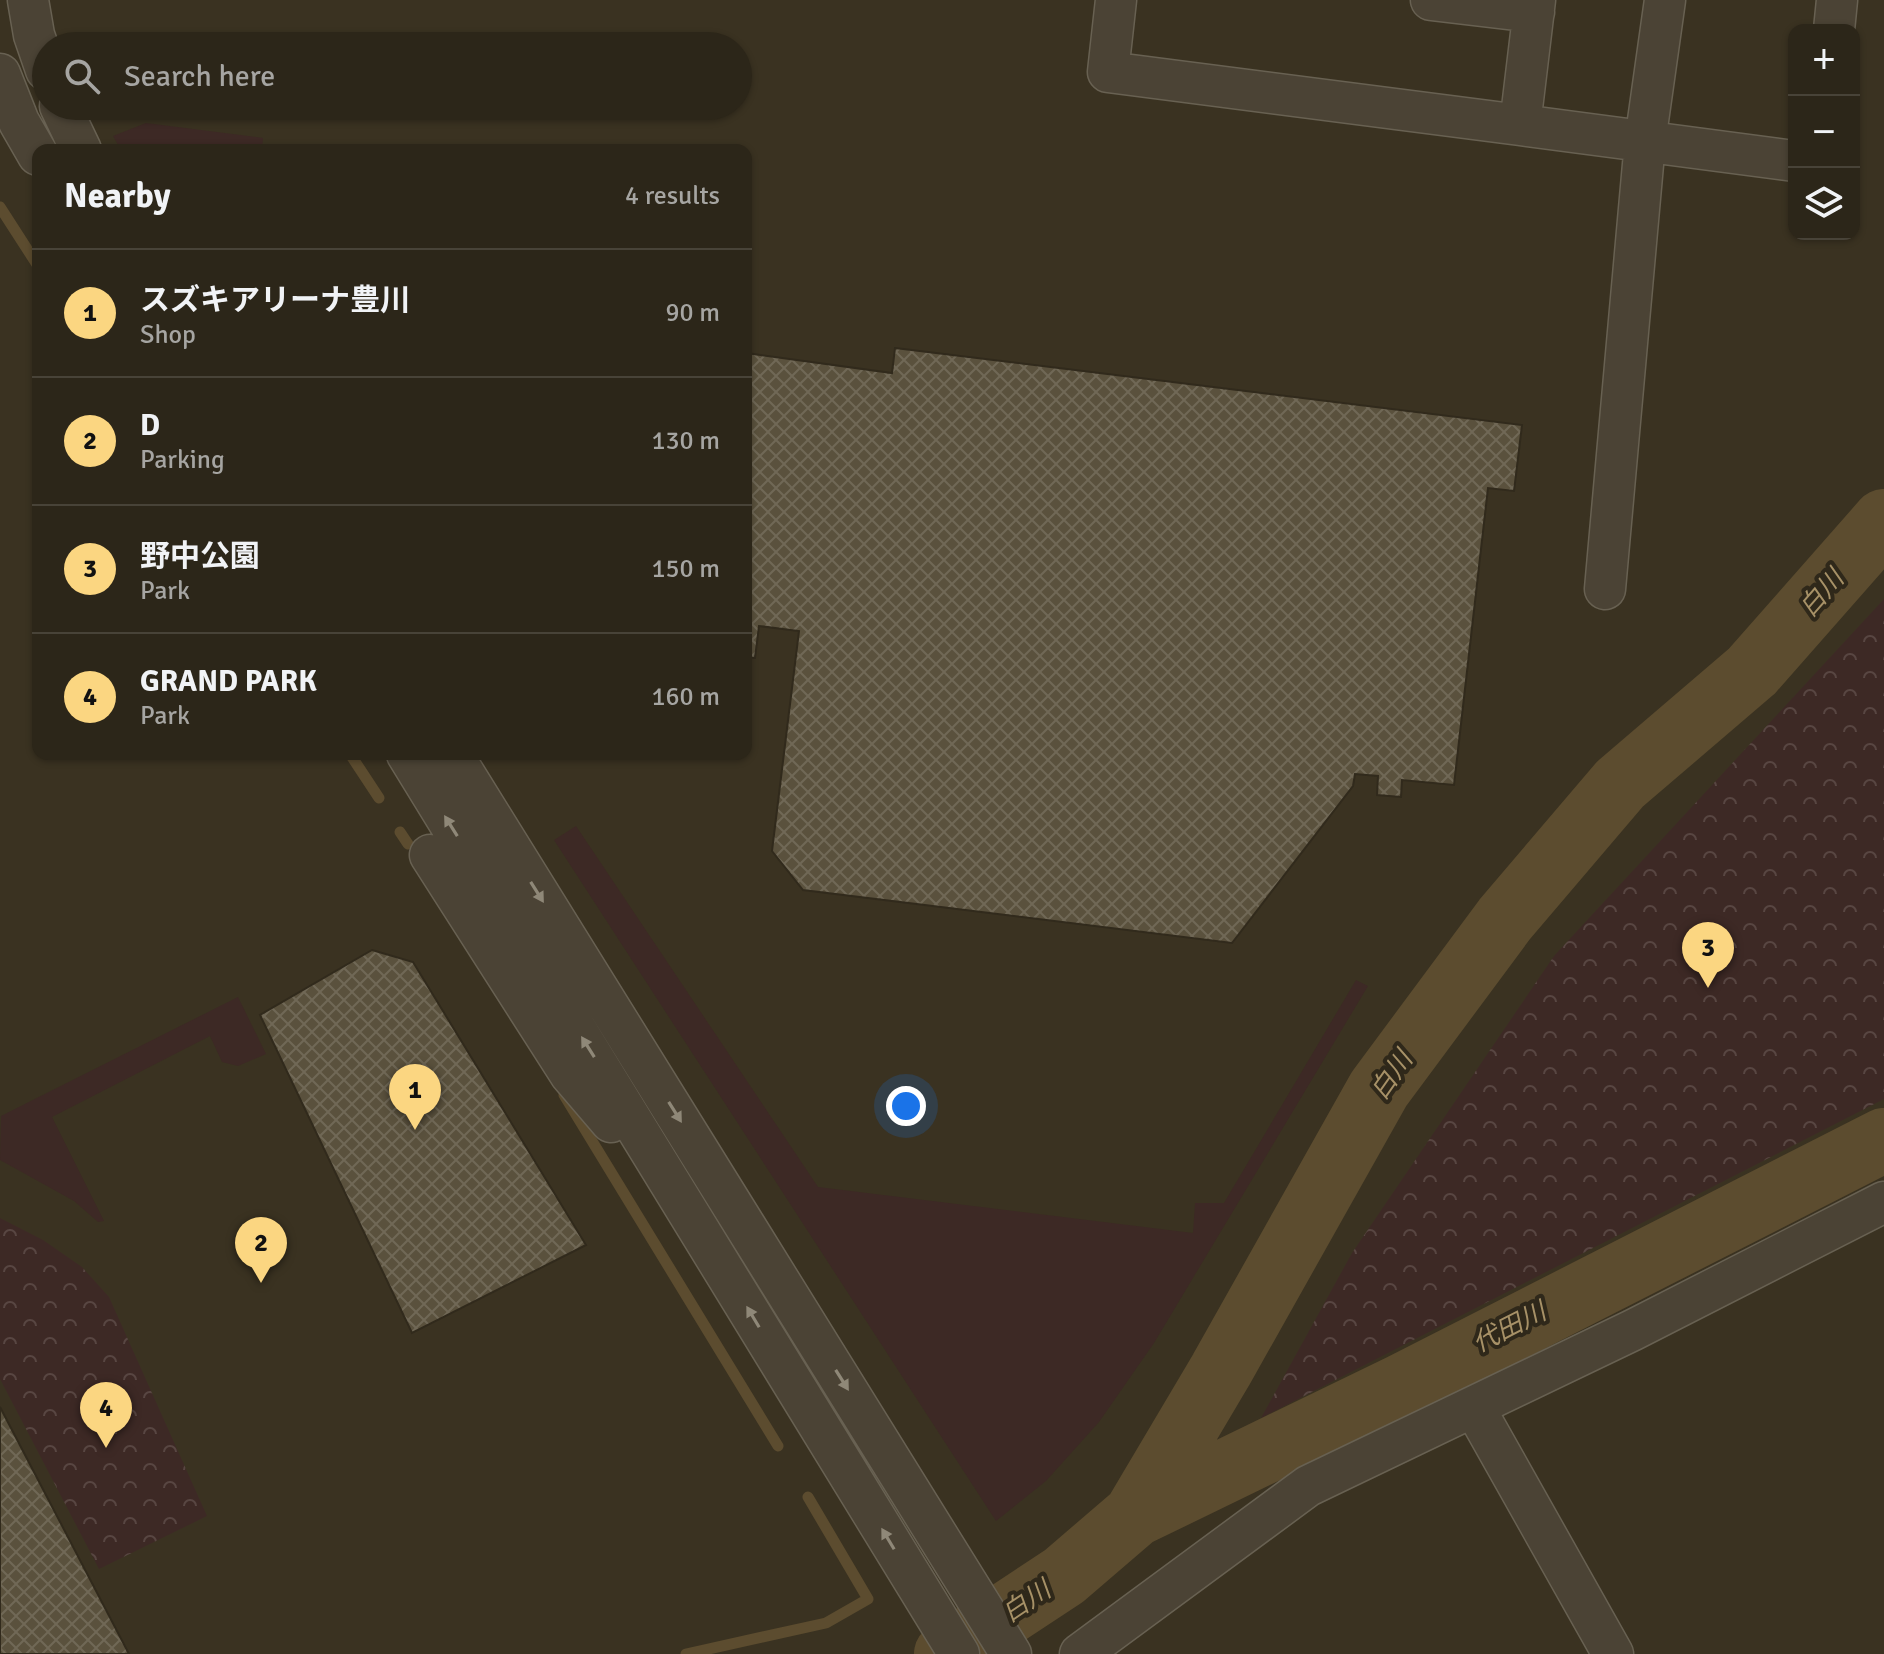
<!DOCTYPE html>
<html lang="en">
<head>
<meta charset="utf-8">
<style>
  body { margin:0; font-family:Signika,"Noto Sans JP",sans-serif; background:#383226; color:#f1f3f6 }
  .controls { position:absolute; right:24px; top:24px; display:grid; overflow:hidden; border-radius:16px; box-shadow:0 2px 6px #0004 }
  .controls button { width:72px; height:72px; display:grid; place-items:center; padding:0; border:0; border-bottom:2px solid #484338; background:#2c2619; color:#f1f3f6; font:40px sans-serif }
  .you { position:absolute; left:906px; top:1106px; width:28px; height:28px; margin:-20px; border:6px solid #fff; border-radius:50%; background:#1a73e8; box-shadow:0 0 0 12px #1a73e833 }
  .badge { display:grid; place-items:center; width:52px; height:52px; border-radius:50%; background:#fbd681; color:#111; font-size:26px; font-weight:700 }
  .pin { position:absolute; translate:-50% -66px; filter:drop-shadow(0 2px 4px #0008) }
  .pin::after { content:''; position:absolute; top:42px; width:28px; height:24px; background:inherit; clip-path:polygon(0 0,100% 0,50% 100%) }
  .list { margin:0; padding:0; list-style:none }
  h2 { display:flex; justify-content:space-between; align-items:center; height:104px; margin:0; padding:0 32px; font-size:34px }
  h2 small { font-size:26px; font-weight:400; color:#a6a5a2 }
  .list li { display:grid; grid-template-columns:52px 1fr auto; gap:24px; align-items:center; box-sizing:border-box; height:128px; padding:0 32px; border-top:2px solid #484338 }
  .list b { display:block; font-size:30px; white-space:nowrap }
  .list p { margin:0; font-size:26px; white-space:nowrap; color:#a6a5a2 }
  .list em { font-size:26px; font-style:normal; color:#a6a5a2 }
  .icon { flex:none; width:44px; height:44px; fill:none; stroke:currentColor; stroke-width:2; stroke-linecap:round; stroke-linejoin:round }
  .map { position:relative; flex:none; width:1884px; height:1654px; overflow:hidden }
  .search { position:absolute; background:#2c2619; box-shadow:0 2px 6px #0004; left:32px; top:32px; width:720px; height:88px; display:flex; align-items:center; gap:20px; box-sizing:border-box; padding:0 28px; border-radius:44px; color:#a6a5a2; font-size:30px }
  .panel { position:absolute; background:#2c2619; box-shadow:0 2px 6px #0004; left:32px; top:144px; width:720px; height:616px; border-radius:16px }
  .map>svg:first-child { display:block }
</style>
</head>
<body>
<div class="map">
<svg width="1884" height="1654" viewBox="0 0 1884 1654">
  <defs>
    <pattern id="park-crowns" width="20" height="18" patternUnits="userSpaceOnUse" patternTransform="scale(2)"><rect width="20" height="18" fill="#3d2925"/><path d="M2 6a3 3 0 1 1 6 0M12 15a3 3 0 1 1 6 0" fill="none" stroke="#584642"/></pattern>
    <pattern id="building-cross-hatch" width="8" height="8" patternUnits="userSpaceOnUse" patternTransform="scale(2)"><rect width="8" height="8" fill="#5a513d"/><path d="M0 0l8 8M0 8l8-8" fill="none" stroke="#706856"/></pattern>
  </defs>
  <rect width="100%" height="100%" fill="#3a3221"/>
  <path fill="#3d2925" d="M 146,123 L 263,138 L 262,150 L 121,150 L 113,136 Z
    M 576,826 L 818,1187 L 1193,1233 L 1195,1203 L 1224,1203 L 1356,980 L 1368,986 L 1154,1343 L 1099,1422 L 1046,1481 L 996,1521 L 554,840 Z
    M 238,997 L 266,1054 L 238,1066 L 222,1062 L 210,1036 L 52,1117 L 104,1221 L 98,1222 L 74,1201 L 0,1160 L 1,1116 Z"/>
  <path fill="url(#park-crowns)" d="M 1884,599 L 1884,1099 L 1261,1418 L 1352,1253 L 1554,956 Z
    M 0,1218 L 43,1240 L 82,1267 L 109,1297 L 207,1516 L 99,1569 L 0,1379 Z"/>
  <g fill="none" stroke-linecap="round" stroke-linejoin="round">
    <path stroke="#5c4c2f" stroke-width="11" d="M 0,207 L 38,266
      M 350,754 L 379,798
      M 400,832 L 408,844
      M 564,1095 L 778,1446
      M 686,1654 L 826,1623 L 868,1599 L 808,1497"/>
    <path stroke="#5c4c2f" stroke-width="64" d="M 1135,1515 L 1401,1386 L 1884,1140
      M 946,1654 L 1064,1576 L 1135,1515 L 1221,1370 L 1379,1089 L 1505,919 L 1620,784 L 1752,671 L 1884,521"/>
  </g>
  <path fill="url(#building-cross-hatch)" stroke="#312a1c" stroke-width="2" d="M 895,348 L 1522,425 L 1514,491 L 1488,488 L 1454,785 L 1402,780 L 1401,797 L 1377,795 L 1378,776 L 1355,774 L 1353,786 L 1232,943 L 803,890 L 772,851 L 799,631 L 759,626 L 755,658 L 746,657 L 746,353 L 892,373 Z
    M 372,950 L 413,962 L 586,1245 L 412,1333 L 260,1015 Z
    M 0,1407 L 129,1654 L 0,1654 Z"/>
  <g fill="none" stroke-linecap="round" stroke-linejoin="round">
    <g stroke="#686152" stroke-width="43">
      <path id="minor" d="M 28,0 L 34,35 L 46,70
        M 1116,0 L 1108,72 L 1520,125 L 1535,0
        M 1431,0 L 1534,12
        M 1834,30 L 1837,0
        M 0,74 L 19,122 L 38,155
        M 60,106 L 81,150
        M 1520,125 L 1794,161
        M 1605,589 L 1645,142 L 1665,0
        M 407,754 L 959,1654
        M 452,754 L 1011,1654
        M 430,855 L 570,1074 L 611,1122
        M 1474,1407 L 1613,1654
        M 1080,1654 L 1308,1486 L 1633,1330 L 1884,1202"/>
    </g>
    <use href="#minor" stroke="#4b4335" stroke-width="40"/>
  </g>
  <defs><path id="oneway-solid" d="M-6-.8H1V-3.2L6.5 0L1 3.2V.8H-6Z" transform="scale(2)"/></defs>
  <g fill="#8f8878">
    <use href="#oneway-solid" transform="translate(451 826) rotate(-122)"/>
    <use href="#oneway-solid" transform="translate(537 892) rotate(58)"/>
    <use href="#oneway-solid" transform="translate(588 1047) rotate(-122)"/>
    <use href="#oneway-solid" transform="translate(675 1112) rotate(58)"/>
    <use href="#oneway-solid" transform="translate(753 1317) rotate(-121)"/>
    <use href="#oneway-solid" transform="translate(842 1380) rotate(58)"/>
    <use href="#oneway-solid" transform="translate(888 1539) rotate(-121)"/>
  </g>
  <g text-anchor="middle" stroke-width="8" stroke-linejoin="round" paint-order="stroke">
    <g font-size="26" font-style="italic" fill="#a79167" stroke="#2f281a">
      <text transform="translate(1821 593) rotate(-49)" y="9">白川</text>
      <text transform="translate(1391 1075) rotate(-55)" y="9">白川</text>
      <text transform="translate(1509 1327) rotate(-27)" y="9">代田川</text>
      <text transform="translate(1026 1601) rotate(-34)" y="9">白川</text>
    </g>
  </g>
</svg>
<div class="controls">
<button>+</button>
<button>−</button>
<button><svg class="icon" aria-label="layers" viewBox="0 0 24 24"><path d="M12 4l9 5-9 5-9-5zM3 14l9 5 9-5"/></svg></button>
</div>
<div class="you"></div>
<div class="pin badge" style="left:415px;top:1130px">1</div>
<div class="pin badge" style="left:261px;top:1283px">2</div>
<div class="pin badge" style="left:1708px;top:988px">3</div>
<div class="pin badge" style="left:106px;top:1448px">4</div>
<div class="search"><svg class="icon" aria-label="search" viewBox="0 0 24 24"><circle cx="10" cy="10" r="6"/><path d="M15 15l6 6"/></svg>Search here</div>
<section class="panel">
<h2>Nearby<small>4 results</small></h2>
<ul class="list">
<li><span class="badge">1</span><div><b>スズキアリーナ豊川</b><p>Shop</p></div><em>90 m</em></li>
<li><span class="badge">2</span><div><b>D</b><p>Parking</p></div><em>130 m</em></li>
<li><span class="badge">3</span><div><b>野中公園</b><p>Park</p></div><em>150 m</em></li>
<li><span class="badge">4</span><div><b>GRAND PARK</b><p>Park</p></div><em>160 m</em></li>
</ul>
</section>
</div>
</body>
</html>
